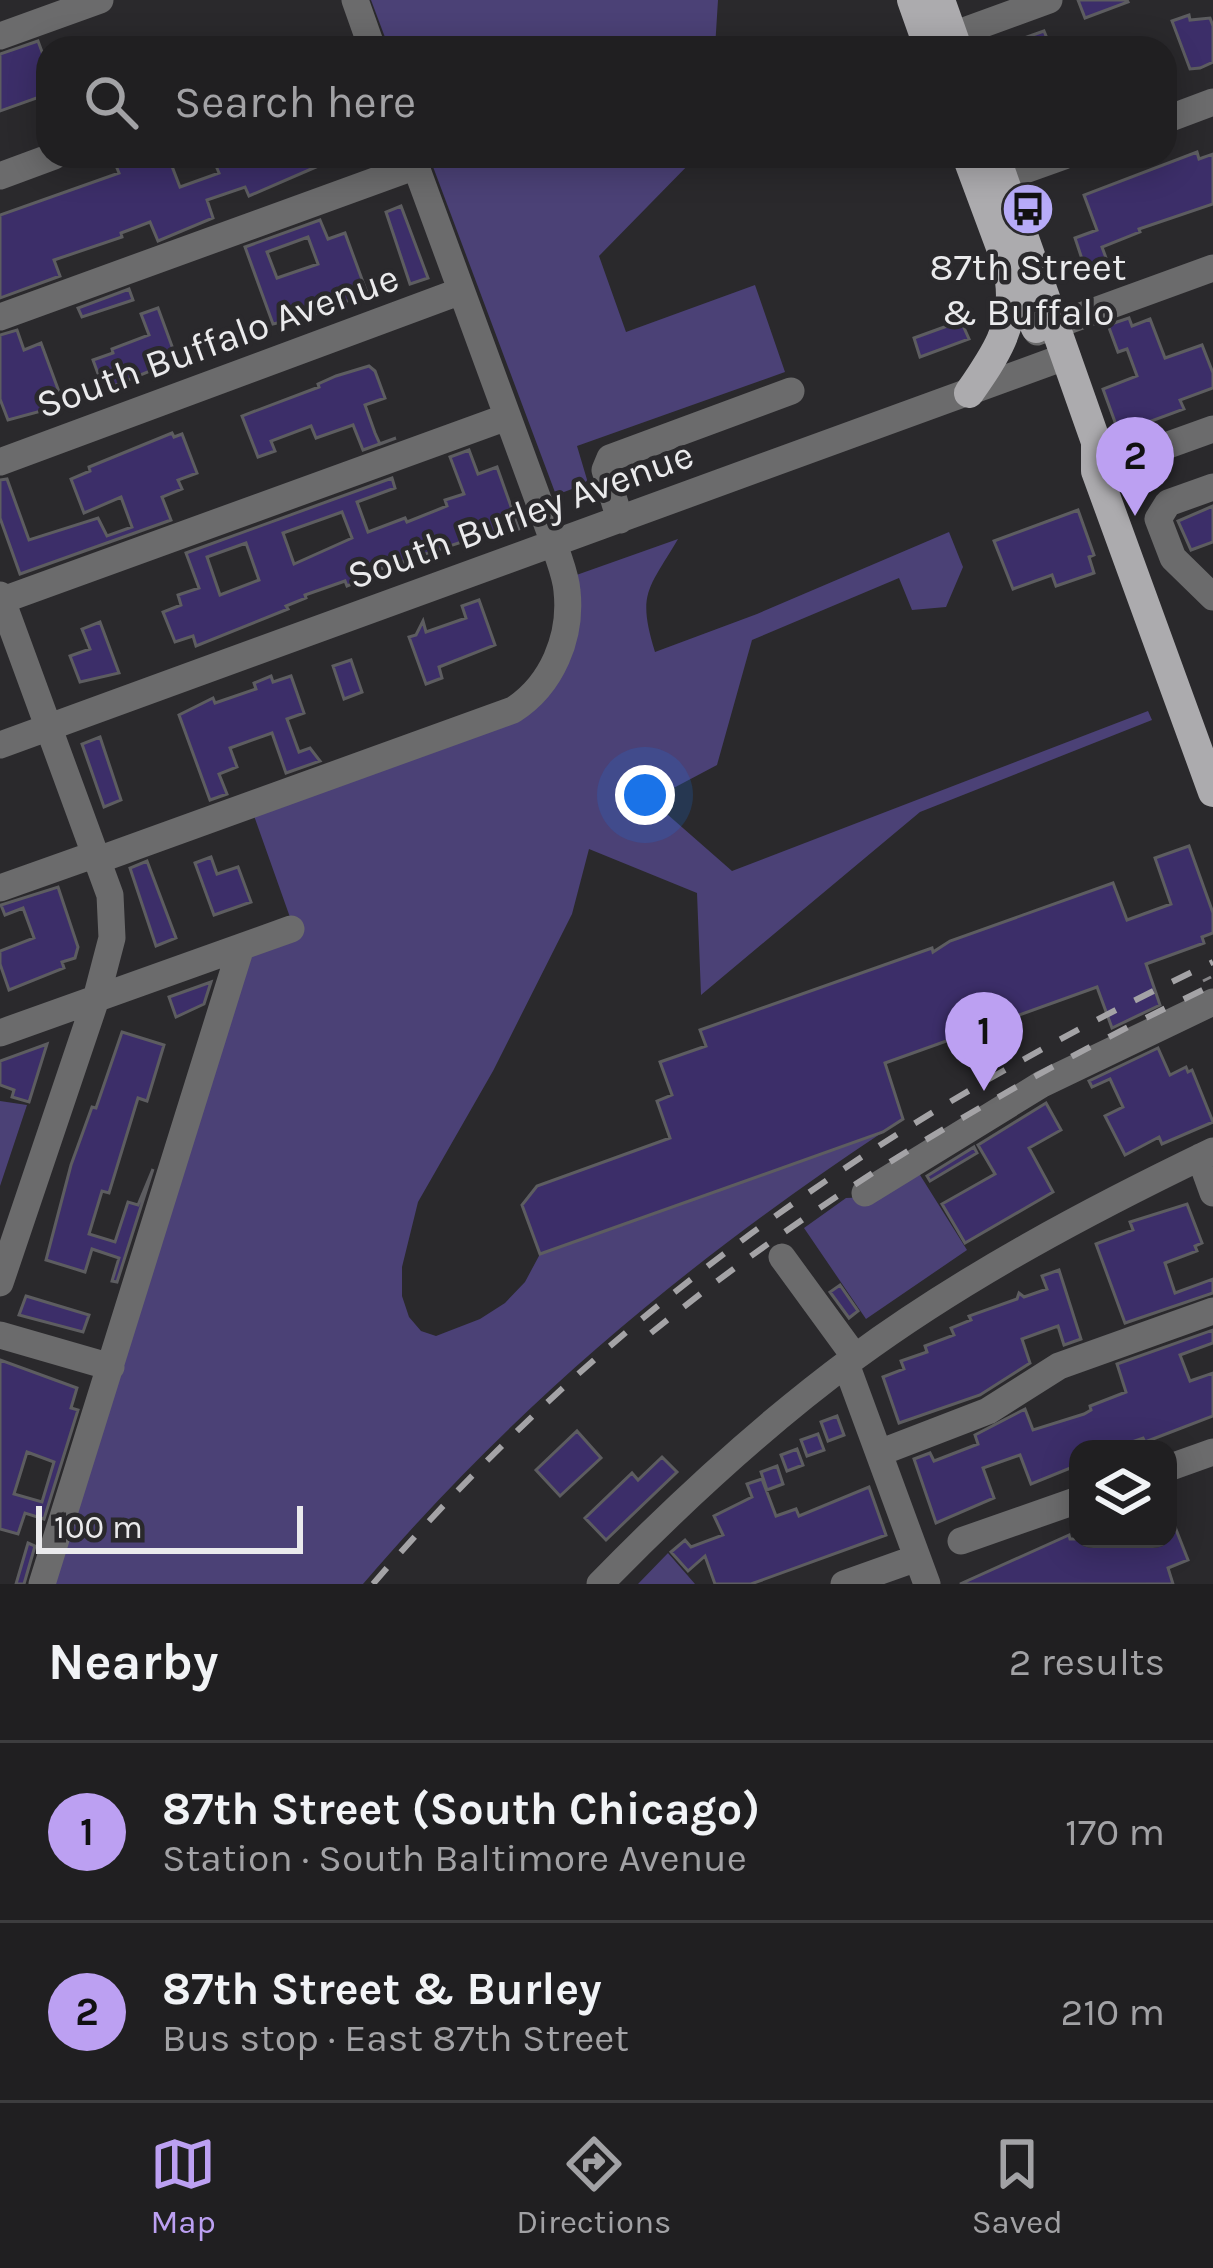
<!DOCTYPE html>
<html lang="en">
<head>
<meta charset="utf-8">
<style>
  body { margin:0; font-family:Karla,sans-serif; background:#28272a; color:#f1f3f6 }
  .controls { position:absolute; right:36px; bottom:36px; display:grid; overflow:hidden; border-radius:24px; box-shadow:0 6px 30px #0003 }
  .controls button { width:108px; height:108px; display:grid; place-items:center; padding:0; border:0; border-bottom:3px solid #3d3d3f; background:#201f21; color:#f1f3f6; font:60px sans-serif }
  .scale { position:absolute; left:36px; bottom:30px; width:267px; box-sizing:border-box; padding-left:12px; border:6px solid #eaeaec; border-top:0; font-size:33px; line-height:42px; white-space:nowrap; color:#eaeaec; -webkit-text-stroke:9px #2a292c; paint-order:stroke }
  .you { position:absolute; left:645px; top:795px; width:42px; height:42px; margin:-30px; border:9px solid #fff; border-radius:50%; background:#1a73e8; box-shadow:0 0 0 18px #1a73e833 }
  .badge { display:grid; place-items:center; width:78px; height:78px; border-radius:50%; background:#bca0f2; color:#111; font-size:39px; font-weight:700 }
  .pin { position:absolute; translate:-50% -99px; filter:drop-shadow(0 3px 6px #0008) }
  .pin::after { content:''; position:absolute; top:63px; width:42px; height:36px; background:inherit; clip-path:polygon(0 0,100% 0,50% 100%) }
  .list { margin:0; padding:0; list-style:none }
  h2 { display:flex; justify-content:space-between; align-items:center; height:156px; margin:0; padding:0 48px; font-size:51px }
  h2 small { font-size:39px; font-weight:400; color:#a2a2a5 }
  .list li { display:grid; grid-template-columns:78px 1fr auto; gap:36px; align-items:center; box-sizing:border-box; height:180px; padding:0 48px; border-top:3px solid #3d3d3f }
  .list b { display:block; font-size:45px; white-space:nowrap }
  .list p { margin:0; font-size:39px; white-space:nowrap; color:#a2a2a5 }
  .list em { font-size:39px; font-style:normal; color:#a2a2a5 }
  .icon { flex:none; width:66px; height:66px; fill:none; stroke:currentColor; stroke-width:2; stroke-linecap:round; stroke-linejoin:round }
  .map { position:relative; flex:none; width:1213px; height:1584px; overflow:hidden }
  .search { position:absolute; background:#201f21; box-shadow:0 6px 30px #0003; left:36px; right:36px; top:36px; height:132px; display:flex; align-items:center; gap:30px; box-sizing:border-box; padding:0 42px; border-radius:36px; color:#a2a2a5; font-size:45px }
  .sheet { height:516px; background:#201f21 }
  nav { display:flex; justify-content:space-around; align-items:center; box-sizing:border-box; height:168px; border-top:3px solid #3d3d3f; background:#201f21; font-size:33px; color:#a2a2a5 }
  nav a { display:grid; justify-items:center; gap:6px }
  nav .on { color:#bca0f2 }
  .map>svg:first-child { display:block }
</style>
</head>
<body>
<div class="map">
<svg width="1213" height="1584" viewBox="0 0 1213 1584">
  <rect width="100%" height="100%" fill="#2a292c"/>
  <path fill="#4b4176" d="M 371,0 L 718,0 L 715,48 L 389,48 Z
    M 429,156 L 697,156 L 599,256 L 626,332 L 755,285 L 785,372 L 577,446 L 588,483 L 556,495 Z
    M 949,532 L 963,567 L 946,607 L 912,610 L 899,578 L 752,640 L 717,765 L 651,800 L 732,871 L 1148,711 L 1152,720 L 920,812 L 701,995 L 697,893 L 589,849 L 572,914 L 493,1071 L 418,1202 L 402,1267 L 402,1296 L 409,1317 L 421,1331 L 436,1336 L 480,1319 L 505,1303 L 525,1282 L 540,1254 L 883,1132 C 686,1263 517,1404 363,1584 L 52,1584 L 252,953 L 297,937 L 253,813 L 543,696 L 568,578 L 678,539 C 648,590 637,593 655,652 L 757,614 Z
    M 0,1101 L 27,1105 L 0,1186 Z
    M 915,1167 L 967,1250 L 866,1319 L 804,1228 L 846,1198 L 869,1197 Z
    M 668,1553 L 695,1584 L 638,1584 Z"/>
  <path fill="#3c2e69" stroke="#5d5d60" stroke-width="3" fill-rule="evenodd" d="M 1078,0 L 1127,0 L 1128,2 L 1085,18 Z
    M 1189,15 L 1190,20 L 1210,18 L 1213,26 L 1213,62 L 1200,68 L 1190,69 L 1172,21 Z
    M 1044,31 L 1051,48 L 1030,48 L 1027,37 Z
    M 38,41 L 48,68 L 48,94 L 0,111 L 0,54 Z
    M 1197,152 L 1199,159 L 1213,154 L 1213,204 L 1139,229 L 1140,232 L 1102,247 L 1109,266 L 1087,274 L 1075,238 L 1097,230 L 1084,195 Z
    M 132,156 L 138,156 L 142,166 L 168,156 L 180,187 L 219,173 L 212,156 L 339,157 L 249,196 L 245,187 L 207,200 L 213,218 L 158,241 L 150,222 L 121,233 L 122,237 L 54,260 L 60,276 L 0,298 L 0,215 L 119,173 L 115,163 Z
    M 401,206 L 428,278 L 410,284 L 386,212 Z
    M 320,220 L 328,239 L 345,233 L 367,293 L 315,314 L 273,324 L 245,247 ZM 308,237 L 318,264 L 277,278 L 267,252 Z
    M 129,289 L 133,300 L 82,317 L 78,308 Z
    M 158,308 L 177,360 L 104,390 L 93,360 L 113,353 L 112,349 L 149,335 L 141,314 Z
    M 1129,318 L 1132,326 L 1150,319 L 1165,358 L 1202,345 L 1213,373 L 1213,388 L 1180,400 L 1184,409 L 1119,433 L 1103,389 L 1137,376 L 1127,349 L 1118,352 L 1108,325 Z
    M 961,321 L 969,339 L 920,357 L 914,338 Z
    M 17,330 L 24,350 L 41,343 L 62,400 L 44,407 L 45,410 L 8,420 L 0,399 L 0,335 Z
    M 369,366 L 375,371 L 385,398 L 365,405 L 375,433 L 380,444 L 396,438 L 363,450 L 353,425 L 316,438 L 311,426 L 271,441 L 275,451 L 258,457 L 242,416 L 319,387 L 318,384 L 336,376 Z
    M 172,433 L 174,437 L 182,434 L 197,473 L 178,480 L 182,489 L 162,497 L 171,520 L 20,574 L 0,518 L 0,480 L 7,479 L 29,540 L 98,518 L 107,536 L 132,527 L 121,497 L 84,513 L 71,479 L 90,471 L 89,467 Z
    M 469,450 L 478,474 L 497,467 L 519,529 L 501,537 L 498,530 L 419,556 L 420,559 L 405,564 L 404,561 L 363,575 L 364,579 L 347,586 L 345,581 L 305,595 L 306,598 L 286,606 L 288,609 L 196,646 L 193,636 L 175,642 L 163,612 L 181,605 L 178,595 L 199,588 L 186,553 L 392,478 L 395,488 L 357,502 L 368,532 L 405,518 L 407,522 L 447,506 L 445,500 L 464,494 L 450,457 ZM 342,512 L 352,538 L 294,564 L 283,533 ZM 246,543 L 259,580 L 220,595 L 207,557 Z
    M 1213,506 L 1213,542 L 1191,550 L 1178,521 Z
    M 1078,510 L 1094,555 L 1089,557 L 1094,573 L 1056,586 L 1052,575 L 1013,589 L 994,541 Z
    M 479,600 L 495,645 L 439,667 L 442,678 L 426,684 L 409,637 L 416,635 L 423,621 L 426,632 L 466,618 L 462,606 Z
    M 100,622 L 119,673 L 80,682 L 70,656 L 90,649 L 82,629 Z
    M 351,660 L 362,692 L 344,699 L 333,666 Z
    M 271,676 L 273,682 L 291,676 L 304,713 L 287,719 L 299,752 L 310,748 L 320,761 L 286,773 L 272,733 L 230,748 L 237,767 L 219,774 L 227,794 L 210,800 L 179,715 L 213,698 L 215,703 L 256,689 L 254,683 Z
    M 100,737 L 121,800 L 104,807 L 82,744 Z
    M 1189,846 L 1213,913 L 1213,933 L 1202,937 L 1204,943 L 1146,964 L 1160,1005 L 1112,1028 L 1097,987 L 885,1063 L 903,1119 L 883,1132 L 540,1254 L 522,1205 L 537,1186 L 670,1138 L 657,1101 L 672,1095 L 660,1062 L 706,1046 L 700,1030 L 932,948 L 933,952 L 950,941 L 1113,883 L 1127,920 L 1171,904 L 1155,858 Z
    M 211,857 L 217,874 L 238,867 L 251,902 L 214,915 L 195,863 Z
    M 147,861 L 176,938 L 156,946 L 130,868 Z
    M 58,887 L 78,947 L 75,958 L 62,962 L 64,968 L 9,990 L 0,964 L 0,951 L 34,938 L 23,908 L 5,915 L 1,905 Z
    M 211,982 L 204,1004 L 176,1017 L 169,997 Z
    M 122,1032 L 164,1045 L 147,1101 L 138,1098 L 109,1193 L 102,1191 L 89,1234 L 115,1242 L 128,1202 L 138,1205 L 153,1169 L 117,1282 L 112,1281 L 119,1258 L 92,1249 L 85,1272 L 46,1260 L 71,1165 L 92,1107 L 96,1108 Z
    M 47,1044 L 29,1102 L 12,1097 L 14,1090 L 0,1085 L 0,1061 Z
    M 1158,1048 L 1170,1075 L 1186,1067 L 1188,1072 L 1192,1070 L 1213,1122 L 1162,1144 L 1159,1137 L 1125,1155 L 1105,1116 L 1123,1107 L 1110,1079 L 1092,1087 L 1089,1081 Z
    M 1046,1103 L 1061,1130 L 1029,1148 L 1053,1192 L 965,1243 L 942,1204 L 995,1174 L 978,1145 Z
    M 974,1147 L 977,1153 L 930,1181 L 927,1176 Z
    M 1187,1204 L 1202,1243 L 1195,1246 L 1197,1251 L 1165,1263 L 1175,1293 L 1213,1279 L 1213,1293 L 1125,1323 L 1096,1244 L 1133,1230 L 1130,1222 Z
    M 1059,1270 L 1081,1339 L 1064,1345 L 1058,1326 L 1022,1339 L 1030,1363 L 980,1395 L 899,1423 L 883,1377 L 904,1369 L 901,1361 L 927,1352 L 925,1346 L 954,1335 L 951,1328 L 971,1320 L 969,1316 L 1017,1299 L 1019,1293 L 1024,1297 L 1047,1289 L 1042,1276 Z
    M 840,1285 L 858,1311 L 849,1318 L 830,1292 Z
    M 26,1296 L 89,1315 L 83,1332 L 19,1315 Z
    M 1213,1330 L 1213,1343 L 1180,1355 L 1190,1381 L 1213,1373 L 1213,1416 L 1145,1442 L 1143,1438 L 1112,1449 L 1078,1449 L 1078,1465 L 1031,1484 L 1020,1455 L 983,1468 L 994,1498 L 936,1523 L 914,1459 L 930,1453 L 934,1461 L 978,1444 L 975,1435 L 1025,1409 L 1033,1430 L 1084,1414 L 1091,1410 L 1090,1406 L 1126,1392 L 1117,1364 Z
    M 0,1360 L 77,1388 L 71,1408 L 78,1410 L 44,1519 L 25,1513 L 18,1534 L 0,1529 ZM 27,1452 L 54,1462 L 42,1502 L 14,1494 Z
    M 837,1416 L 844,1435 L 828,1441 L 821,1422 Z
    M 577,1431 L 601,1458 L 560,1496 L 536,1470 Z
    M 818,1434 L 824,1450 L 807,1456 L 801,1440 Z
    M 797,1449 L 803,1465 L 787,1471 L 781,1455 Z
    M 662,1457 L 677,1472 L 606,1540 L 585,1518 L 632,1473 L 638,1480 Z
    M 777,1466 L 783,1484 L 767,1490 L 761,1472 Z
    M 762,1479 L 776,1516 L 796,1509 L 799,1516 L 869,1487 L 886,1535 L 751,1584 L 715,1584 L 705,1556 L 688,1571 L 671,1552 L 685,1540 L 691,1547 L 723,1535 L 714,1516 L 752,1497 L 747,1484 Z
    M 1168,1509 L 1188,1560 L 1168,1568 L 1173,1584 L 960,1584 L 1069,1535 L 1070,1539 L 1168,1539 Z
    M 28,1543 L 35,1546 L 24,1584 L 16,1584 Z"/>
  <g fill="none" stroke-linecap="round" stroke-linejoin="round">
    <path stroke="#868588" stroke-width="3" stroke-dasharray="9 6" stroke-linecap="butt" d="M 1203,981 L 1213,976"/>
    <path stroke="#6b6b6c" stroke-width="27" d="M 355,0 L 372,48
      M 953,35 L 1049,0
      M 0,36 L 100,0
      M 1165,120 L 1213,102
      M 0,176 L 54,156
      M 983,185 L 1064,156
      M 0,317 L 416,166
      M 1037,332 L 1213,268
      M 0,462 L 461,291
      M 1096,471 L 1213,429
      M 1213,487 L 1168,503 L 1158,519 L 1173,558 L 1213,597
      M 620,520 L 605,470 L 610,458 L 791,391
      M 0,595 L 110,895 L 112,938 L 96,999 L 0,1283
      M 0,601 L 507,417
      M 0,745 L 1067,356
      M 98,860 L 513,710 C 552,685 572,637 567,591 C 566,575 558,558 554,543 L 412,156
      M 0,888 L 96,854
      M 0,1033 L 291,929
      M 1200,1157 L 1213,1193
      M 865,1193 L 1042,1084 L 1213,1002
      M 782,1257 L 855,1357
      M 0,1335 L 111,1367
      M 846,1364 L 927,1584
      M 879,1453 L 988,1411 L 1059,1366 L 1213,1311
      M 1168,1468 L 1213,1452
      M 961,1541 L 1078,1500
      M 42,1584 L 241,947
      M 600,1584 C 679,1503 763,1425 854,1358 C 964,1277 1090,1210 1213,1151
      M 844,1584 L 917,1558"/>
    <path stroke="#acabae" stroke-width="30" d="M 912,0 L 929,48
      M 940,0 L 957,48
      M 967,156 L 1009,269 L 1036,328
      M 995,156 L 1096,442 L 1096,471 L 1213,792
      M 969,393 C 994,357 1016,326 1010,281"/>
    <path stroke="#a4a3a6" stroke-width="6" stroke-dasharray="21 21" stroke-linecap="butt" d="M 651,1333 C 823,1193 1013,1081 1213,985
      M 373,1584 C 611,1307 885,1118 1213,962"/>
  </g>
  <defs>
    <g id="bus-disc" transform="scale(2.7)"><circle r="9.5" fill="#b7abf8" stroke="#2a292c"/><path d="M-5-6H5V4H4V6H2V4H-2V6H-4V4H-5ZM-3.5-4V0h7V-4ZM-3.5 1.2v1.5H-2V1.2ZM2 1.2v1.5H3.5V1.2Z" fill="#111"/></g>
  </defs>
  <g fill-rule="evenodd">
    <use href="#bus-disc" x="1028" y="209"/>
  </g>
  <g text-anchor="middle" stroke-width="9" stroke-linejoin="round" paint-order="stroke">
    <g font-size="39" fill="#eaeaec" stroke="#2a292c">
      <text x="1028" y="280">87th Street<tspan x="1028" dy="45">&amp; Buffalo</tspan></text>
    </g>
    <g font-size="39" fill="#eaeaec" stroke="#2a292c">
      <text transform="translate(217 340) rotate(-20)" y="14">South Buffalo Avenue</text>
      <text transform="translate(520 514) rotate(-20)" y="14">South Burley Avenue</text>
    </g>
  </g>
</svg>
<div class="controls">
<button><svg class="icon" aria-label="layers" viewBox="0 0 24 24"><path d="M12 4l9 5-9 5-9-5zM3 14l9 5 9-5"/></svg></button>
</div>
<div class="scale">100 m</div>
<div class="you"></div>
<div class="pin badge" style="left:984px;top:1091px">1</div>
<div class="pin badge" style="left:1135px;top:516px">2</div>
<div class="search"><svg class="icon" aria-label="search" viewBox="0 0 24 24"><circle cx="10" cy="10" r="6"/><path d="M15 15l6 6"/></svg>Search here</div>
</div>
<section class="sheet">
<h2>Nearby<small>2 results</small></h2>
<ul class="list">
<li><span class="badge">1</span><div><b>87th Street (South Chicago)</b><p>Station · South Baltimore Avenue</p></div><em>170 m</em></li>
<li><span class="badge">2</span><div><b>87th Street &amp; Burley</b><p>Bus stop · East 87th Street</p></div><em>210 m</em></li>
</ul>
</section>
<nav>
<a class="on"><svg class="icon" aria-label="map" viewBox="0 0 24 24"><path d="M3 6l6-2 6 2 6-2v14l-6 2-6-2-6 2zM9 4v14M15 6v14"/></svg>Map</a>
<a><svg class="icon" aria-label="directions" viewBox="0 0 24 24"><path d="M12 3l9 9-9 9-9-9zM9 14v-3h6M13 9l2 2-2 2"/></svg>Directions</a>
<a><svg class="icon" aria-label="saved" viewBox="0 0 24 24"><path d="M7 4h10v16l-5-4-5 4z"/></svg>Saved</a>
</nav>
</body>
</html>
